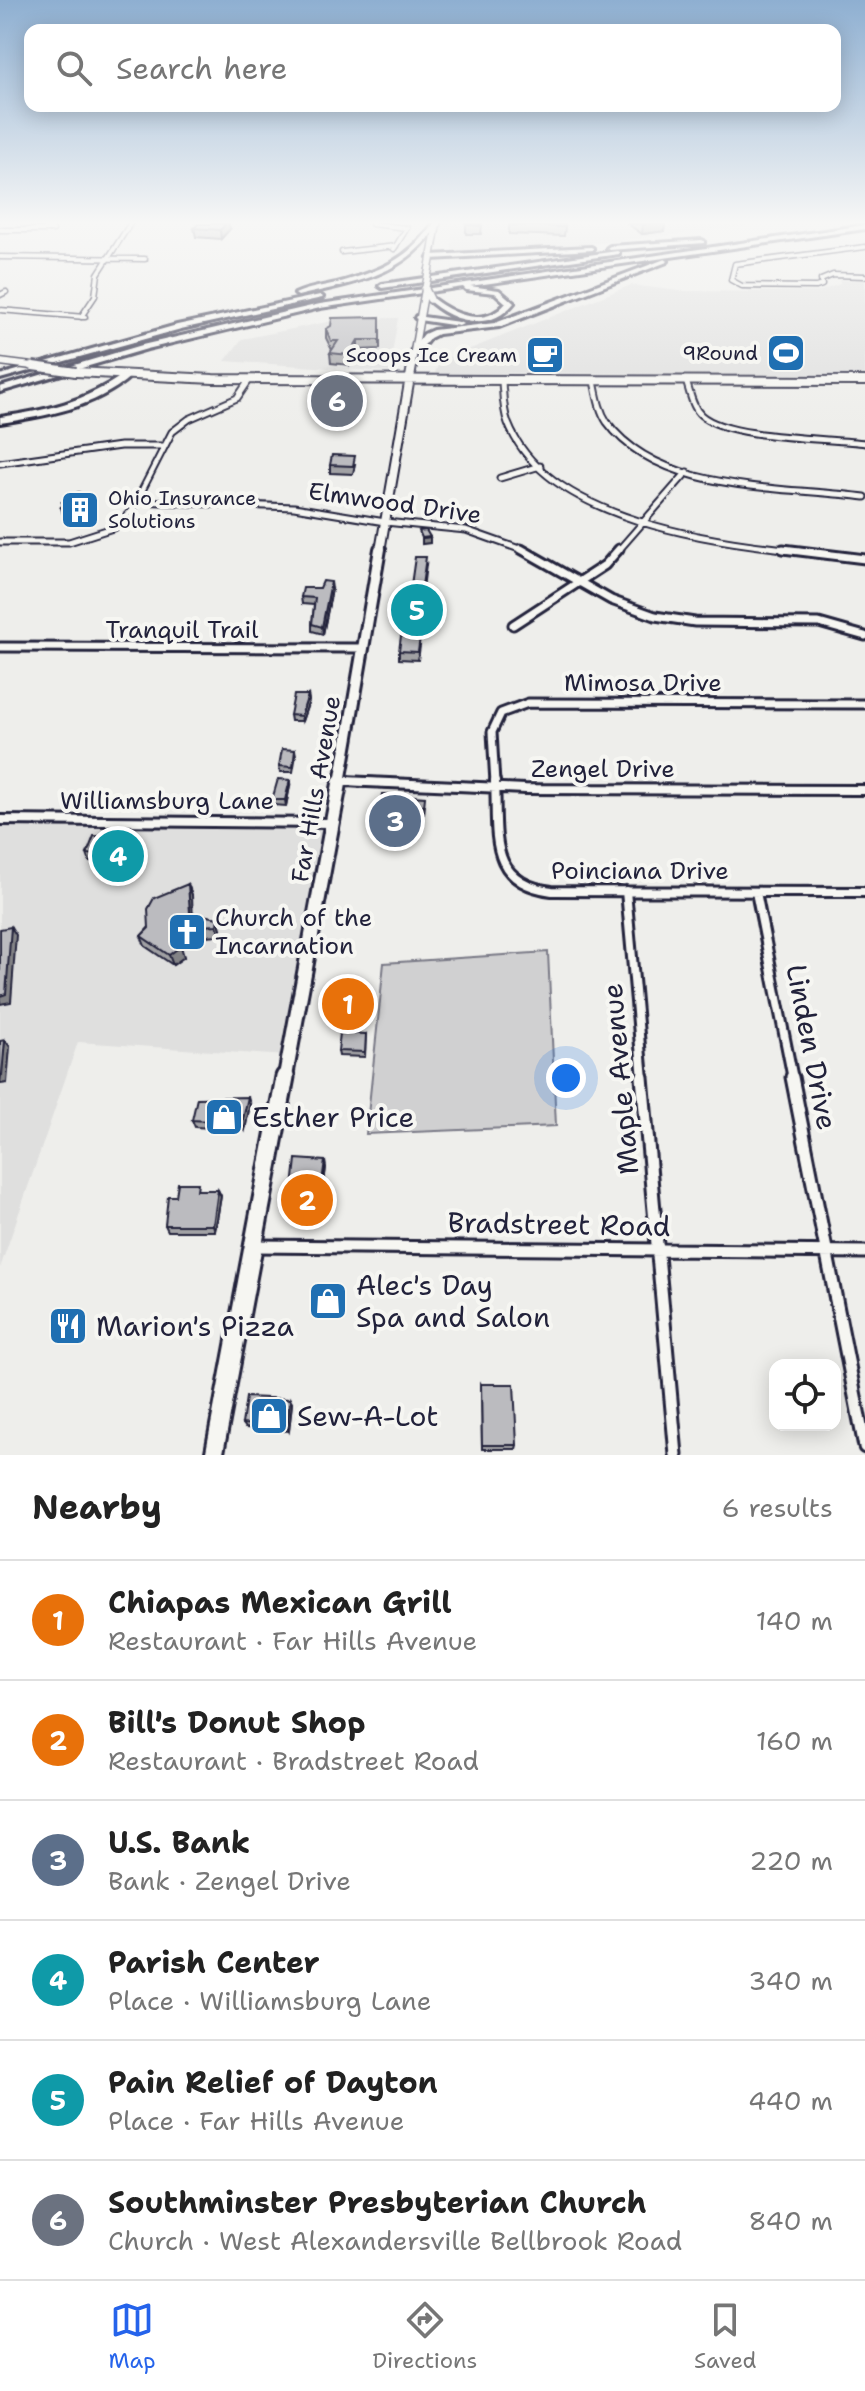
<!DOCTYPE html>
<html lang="en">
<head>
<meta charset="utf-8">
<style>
  body { margin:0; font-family:"Shantell Sans",sans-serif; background:#f2f2f2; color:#222 }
  .controls { position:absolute; right:24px; bottom:24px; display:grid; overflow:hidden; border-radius:16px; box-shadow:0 4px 20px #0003 }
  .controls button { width:72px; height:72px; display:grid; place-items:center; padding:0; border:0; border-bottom:2px solid #e0e0e0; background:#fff; color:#222; font:40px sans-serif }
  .you { position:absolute; left:566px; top:1078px; width:28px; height:28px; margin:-20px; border:6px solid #fff; border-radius:50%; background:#1a73e8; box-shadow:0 0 0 12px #1a73e833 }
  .badge { display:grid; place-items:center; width:52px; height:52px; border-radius:50%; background:#2563eb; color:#fff; font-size:26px; font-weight:700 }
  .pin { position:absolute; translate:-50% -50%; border:4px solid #fff; box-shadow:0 2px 8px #0006 }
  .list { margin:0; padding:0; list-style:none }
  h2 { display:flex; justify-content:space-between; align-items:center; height:104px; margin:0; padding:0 32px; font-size:34px }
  h2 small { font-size:26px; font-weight:400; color:#767676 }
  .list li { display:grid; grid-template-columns:52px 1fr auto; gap:24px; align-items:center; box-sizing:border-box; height:120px; padding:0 32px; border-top:2px solid #e0e0e0 }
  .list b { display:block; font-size:30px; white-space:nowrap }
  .list p { margin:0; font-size:26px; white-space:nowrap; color:#767676 }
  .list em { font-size:26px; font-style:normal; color:#767676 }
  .icon { flex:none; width:44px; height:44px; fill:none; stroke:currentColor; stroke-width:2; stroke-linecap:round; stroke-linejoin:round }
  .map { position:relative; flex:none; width:865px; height:1455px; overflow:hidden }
  .search { position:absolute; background:#fff; box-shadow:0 4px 20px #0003; left:24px; right:24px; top:24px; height:88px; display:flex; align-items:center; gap:20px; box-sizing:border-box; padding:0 28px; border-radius:16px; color:#767676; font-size:30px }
  .sheet { height:824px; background:#fff }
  nav { display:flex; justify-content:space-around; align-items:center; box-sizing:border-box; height:112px; border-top:2px solid #e0e0e0; background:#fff; font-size:22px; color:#767676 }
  nav a { display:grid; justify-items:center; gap:4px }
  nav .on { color:#2563eb }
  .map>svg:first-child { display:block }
</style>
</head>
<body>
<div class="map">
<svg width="865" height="1455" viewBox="0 0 865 1455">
  <rect width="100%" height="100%" fill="#eeeeeb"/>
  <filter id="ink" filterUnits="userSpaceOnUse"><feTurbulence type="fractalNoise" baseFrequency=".0125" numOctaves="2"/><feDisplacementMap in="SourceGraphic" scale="16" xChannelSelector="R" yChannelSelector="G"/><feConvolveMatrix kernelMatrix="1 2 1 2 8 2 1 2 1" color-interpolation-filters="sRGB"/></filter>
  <g filter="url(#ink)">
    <path fill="#dfdfde" d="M 452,224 L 770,224 L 580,245 L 459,251 L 452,249 Z
      M 839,280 L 865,280 L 865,375 L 435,373 L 440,361 L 631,285 L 679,291 L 818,292 L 840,284 Z
      M 398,318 L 389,372 L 225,361 L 242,339 L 342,319 Z
      M 0,820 L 333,823 L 288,1056 L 78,1042 L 0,1268 Z"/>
    <path fill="#d0d0d1" stroke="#797986" stroke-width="2" d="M 548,952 L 556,1126 L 366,1134 L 384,963 Z"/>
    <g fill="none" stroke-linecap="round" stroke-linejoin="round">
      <g stroke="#22223b" stroke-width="7">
        <path id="minor-far4" d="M 372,224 L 407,228 L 394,249
          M 0,230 L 53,230
          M 865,247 L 735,264 L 731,280 L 742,286 L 816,287 L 822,285 L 821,280 L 833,275 L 865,276
          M 342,252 L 396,246
          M 0,257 L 145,259
          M 0,295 L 6,292
          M 0,310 L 85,317
          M 81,317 L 95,296 L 98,274 L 130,224"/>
      </g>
      <g stroke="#22223b" stroke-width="9">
        <path id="minor-far3" d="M 502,381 C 503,395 503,410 508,423 C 546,521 717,543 806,551
          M 594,381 C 597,395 599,410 607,422 C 659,494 785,486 865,497
          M 686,381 C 690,392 692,407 701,415 C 728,439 827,438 865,443
          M 0,463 L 120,446 L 164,446
          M 500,478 L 540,466
          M 137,501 L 294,507 L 385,522 L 466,530 L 525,551
          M 0,542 L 69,542 L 116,527 L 132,510 L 172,432 L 189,419 L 237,398 L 250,379
          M 618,551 L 687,472"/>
      </g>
      <g stroke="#22223b" stroke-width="13">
        <path id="minor-far2" d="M 521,549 L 611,600 L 655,616 L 695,622 L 819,623 L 865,636
          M 783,549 L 865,559
          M 513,625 L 605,565 L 619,549
          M 0,647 L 363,648
          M 340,781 L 390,783
          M 495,783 L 492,732 L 501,713 L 528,703 L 865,704"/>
      </g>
      <g stroke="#22223b" stroke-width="14">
        <path id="minor-far1" d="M 344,781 L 525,789 L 865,790
          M 495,781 C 498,833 486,883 552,891 L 865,892
          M 0,820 L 333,823
          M 626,891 L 643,1079
          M 756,892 L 793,1079"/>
      </g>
      <g stroke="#22223b" stroke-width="17">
        <path id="minor" d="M 642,1077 L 676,1455
          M 792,1077 L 865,1447
          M 254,1246 L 865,1252"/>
      </g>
      <g stroke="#22223b" stroke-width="9">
        <path id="primary-far4" d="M 429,269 L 437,224
          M 411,368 L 423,300"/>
      </g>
      <g stroke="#22223b" stroke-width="12">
        <path id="primary-far3" d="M 76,372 L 213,379 L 865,381
          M 380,551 L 412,366"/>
      </g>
      <g stroke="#22223b" stroke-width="16">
        <path id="primary-far2" d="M 340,783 L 380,549"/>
      </g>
      <g stroke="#22223b" stroke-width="19">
        <path id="primary-far1" d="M 285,1079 L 340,781"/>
      </g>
      <g stroke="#22223b" stroke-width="23">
        <path id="primary" d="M 214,1455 L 285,1077"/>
      </g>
      <g stroke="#22223b" stroke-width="6">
        <path id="motorway" d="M 433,224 L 439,224 C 403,277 356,282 298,296 L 295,294 C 307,288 323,286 337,283 C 378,272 408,260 433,224 Z
          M 865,225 L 865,229 L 470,286 L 499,290 L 514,303 C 490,333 451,322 427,299 L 432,298 C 454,315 485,328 506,303 L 495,293 L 466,290 L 463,287 L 320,308 L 147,349 L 0,392 L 0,387 L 142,345 L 320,304 Z
          M 702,240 L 704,241 L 704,243 L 610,250 L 607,248 L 610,246 Z
          M 591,247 L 593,248 L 593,250 L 431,259 L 428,257 L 431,255 Z
          M 617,251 L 619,252 L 619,254 L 382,288 L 379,286 L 382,284 Z
          M 665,259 L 668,261 L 667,262 L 499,327 L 438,334 L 430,338 L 414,358 L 407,356 L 424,334 L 433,330 L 495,323 Z
          M 320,295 L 323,297 L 322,298 L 181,329 L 0,379 L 0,375 L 177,325 Z
          M 416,316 L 459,322 L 463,324 L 459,326 L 419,320 L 415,318 Z
          M 124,374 L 131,376 C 95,408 46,416 0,423 L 0,417 C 46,411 86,401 124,374 Z"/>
      </g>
      <use href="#minor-far4" stroke="#f6f6f2" stroke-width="4"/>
      <use href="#minor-far3" stroke="#f6f6f2" stroke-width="5"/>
      <use href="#minor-far2" stroke="#f6f6f2" stroke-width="7"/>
      <use href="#minor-far1" stroke="#f6f6f2" stroke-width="8"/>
      <use href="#minor" stroke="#f6f6f2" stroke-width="11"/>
      <use href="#primary-far4" stroke="#f6f6f2" stroke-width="6"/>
      <use href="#primary-far3" stroke="#f6f6f2" stroke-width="8"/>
      <use href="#primary-far2" stroke="#f6f6f2" stroke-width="10"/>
      <use href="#primary-far1" stroke="#f6f6f2" stroke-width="13"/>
      <use href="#primary" stroke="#f6f6f2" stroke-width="17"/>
      <use href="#motorway" fill="#f6f6f2" fill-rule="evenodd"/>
      <g stroke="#22223b" stroke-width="9" stroke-linecap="butt">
        <path id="primary-bridge-far1" d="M 423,300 L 429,269
          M 0,362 L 48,368"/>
      </g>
      <g stroke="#22223b" stroke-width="12" stroke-linecap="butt">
        <path id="primary-bridge" d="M 33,366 L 76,372"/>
      </g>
      <g stroke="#22223b" stroke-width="10" stroke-linecap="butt">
        <path id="motorway-bridge" d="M 425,289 L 430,299"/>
      </g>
      <use href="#primary-bridge-far1" stroke="#f6f6f2" stroke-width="6"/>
      <use href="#primary-bridge" stroke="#f6f6f2" stroke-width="8"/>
      <use href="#motorway-bridge" stroke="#f6f6f2" stroke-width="7"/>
    </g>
    <path fill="#a1a1a4" stroke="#22223b" stroke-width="2" d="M 466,224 L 482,224 L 481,234 L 466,234 Z
      M 509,224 L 565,227 L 564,236 L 509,234 Z
      M 628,224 L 665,224 L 664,231 L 642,234 Z
      M 194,228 L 230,229 L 221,239 L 196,237 Z
      M 380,317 L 380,349 L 358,350 L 350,365 L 331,363 L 330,353 L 332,350 L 326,338 L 326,329 Z
      M 355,464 L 353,474 L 330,473 L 330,465 Z
      M 91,497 L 94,508 L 74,521 L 64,518 L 61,507 L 63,505 L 62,502 Z
      M 426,565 L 422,596 L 430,596 L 429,615 L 404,614 L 404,605 L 414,593 L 412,593 L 411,585 Z
      M 332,589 L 323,634 L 312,631 L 312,624 L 314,605 L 302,604 L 301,597 Z
      M 420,646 L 418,660 L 399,659 L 399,651 Z
      M 308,695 L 309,701 L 302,721 L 291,721 L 290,715 Z
      M 295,750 L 296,755 L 293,772 L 280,772 L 279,766 Z
      M 290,786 L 286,806 L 273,805 L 272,800 Z
      M 383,794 L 425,805 L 424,814 L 409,813 L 408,830 L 381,828 L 380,820 Z
      M 128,838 L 130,844 L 145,853 L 142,861 L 124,859 L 122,865 L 90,862 L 87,854 Z
      M 188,884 L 192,895 L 192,913 L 218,918 L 221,929 L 220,935 L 188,937 L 180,946 L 184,957 L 173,965 L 145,946 L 141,936 Z
      M 358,995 L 357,1013 L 338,1012 L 337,1007 Z
      M 366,1034 L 365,1057 L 339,1056 L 338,1051 Z
      M 250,1104 L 245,1130 L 195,1127 L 192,1120 Z
      M 326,1167 L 319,1222 L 292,1223 L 290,1218 Z
      M 201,1190 L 218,1190 L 221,1196 L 215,1231 L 168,1231 L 165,1225 L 176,1196 Z
      M 481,1384 L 517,1445 L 516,1449 L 482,1449 Z
      M 292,1403 L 289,1431 L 245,1428 L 242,1424 Z"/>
    <path fill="#838386" stroke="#22223b" stroke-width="2" d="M 226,224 L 229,224 L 230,229 L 221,239 L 220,230 Z
      M 653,224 L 665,224 L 664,231 L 642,234 L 643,225 Z
      M 358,340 L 358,350 L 350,365 L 349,355 Z
      M 91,497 L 94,508 L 74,521 L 70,511 Z
      M 430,537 L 430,543 L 422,544 L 422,538 Z
      M 331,582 L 332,589 L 323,634 L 322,627 Z
      M 308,695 L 309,701 L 302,721 L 301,716 Z
      M 290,780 L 290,786 L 286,806 L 285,800 Z
      M 142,845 L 145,853 L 142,861 L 139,853 Z
      M 121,851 L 124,859 L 122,865 L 118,857 Z
      M 188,884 L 192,895 L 193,923 L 190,913 Z
      M 218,918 L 221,929 L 220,935 L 217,925 Z
      M 11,927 L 16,935 L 11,1002 L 0,1004 L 0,996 Z
      M 185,927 L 188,937 L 178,948 L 181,946 L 184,957 L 173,965 L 169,955 L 173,940 Z
      M 5,1040 L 10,1047 L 7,1083 L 0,1084 Z
      M 248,1097 L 250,1104 L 245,1130 L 242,1123 Z
      M 325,1161 L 326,1167 L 319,1222 L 317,1216 Z
      M 218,1190 L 221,1196 L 215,1231 L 213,1225 Z
      M 290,1399 L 292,1403 L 289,1431 L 287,1427 Z"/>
    <path fill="#bbbbbf" stroke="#22223b" stroke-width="2" d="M 198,224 L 226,224 L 220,230 L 194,228 Z
      M 466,224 L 482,224 L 482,226 L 466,225 Z
      M 509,224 L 565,224 L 565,227 L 509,225 Z
      M 380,317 L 380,340 L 358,340 L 349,355 L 330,353 L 338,341 L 331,341 L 326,329 L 331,326 L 332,318 Z
      M 332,455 L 355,456 L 353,466 L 330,465 Z
      M 78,492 L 91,497 L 70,511 L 61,507 L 66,504 L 62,502 Z
      M 426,530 L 430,537 L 422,538 L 419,531 Z
      M 415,557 L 426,557 L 422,586 L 411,585 Z
      M 323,581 L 331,582 L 322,627 L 312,624 L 315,598 L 301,597 L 303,588 L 320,588 Z
      M 422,590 L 421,596 L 430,596 L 429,607 L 404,605 L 405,598 Z
      M 401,636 L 420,637 L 418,652 L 399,651 Z
      M 294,695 L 308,695 L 301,716 L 290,715 Z
      M 282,749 L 295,750 L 293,767 L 279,766 Z
      M 278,779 L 290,780 L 285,800 L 272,800 Z
      M 383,794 L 425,797 L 424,806 L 409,805 L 407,822 L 380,820 Z
      M 94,836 L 128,838 L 126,844 L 142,845 L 139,853 L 121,851 L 118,857 L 87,854 Z
      M 188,884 L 190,913 L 218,918 L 217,925 L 185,927 L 173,940 L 181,946 L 169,955 L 141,936 L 149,928 L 148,909 L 154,898 Z
      M 11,927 L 6,994 L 0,996 L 0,929 Z
      M 339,990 L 358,990 L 356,1008 L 337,1007 Z
      M 340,1033 L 366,1034 L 365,1052 L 338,1051 Z
      M 5,1040 L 2,1075 L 0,1076 L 0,1041 Z
      M 248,1097 L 242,1123 L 192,1120 L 197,1098 Z
      M 296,1159 L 325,1161 L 317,1216 L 290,1218 Z
      M 178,1183 L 198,1183 L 197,1190 L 218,1190 L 213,1225 L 165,1225 L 168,1196 L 176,1196 Z
      M 481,1384 L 514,1384 L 517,1445 L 482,1445 Z
      M 246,1397 L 290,1399 L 287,1427 L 242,1424 Z"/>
  </g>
  <linearGradient id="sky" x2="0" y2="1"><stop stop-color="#8eafd1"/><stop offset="0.52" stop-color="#f7f7f6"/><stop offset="1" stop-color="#f7f7f6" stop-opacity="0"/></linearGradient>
  <rect width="865" height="428" fill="url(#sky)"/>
  <defs>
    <g id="stadium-square" transform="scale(2)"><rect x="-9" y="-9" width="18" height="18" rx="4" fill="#1f6fb2" stroke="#f6f6f2"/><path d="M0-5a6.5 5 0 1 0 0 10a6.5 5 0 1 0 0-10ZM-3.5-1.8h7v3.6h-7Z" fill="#fff"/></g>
    <g id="cafe-square" transform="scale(2)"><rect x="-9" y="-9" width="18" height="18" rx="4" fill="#1f6fb2" stroke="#f6f6f2"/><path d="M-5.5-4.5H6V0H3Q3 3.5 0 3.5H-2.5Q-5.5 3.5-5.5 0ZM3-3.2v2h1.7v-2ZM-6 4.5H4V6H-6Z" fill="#fff"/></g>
    <g id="building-square" transform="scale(2)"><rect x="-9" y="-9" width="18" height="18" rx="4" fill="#1f6fb2" stroke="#f6f6f2"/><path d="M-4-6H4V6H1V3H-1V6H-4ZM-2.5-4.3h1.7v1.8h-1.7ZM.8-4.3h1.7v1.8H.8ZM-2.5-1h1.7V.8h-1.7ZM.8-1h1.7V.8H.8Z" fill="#fff"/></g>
    <g id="church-square" transform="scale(2)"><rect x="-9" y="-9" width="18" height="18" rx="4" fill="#1f6fb2" stroke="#f6f6f2"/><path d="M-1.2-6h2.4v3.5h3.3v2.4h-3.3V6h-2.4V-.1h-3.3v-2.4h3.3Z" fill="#fff"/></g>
    <g id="shop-square" transform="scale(2)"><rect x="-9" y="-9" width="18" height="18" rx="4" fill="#1f6fb2" stroke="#f6f6f2"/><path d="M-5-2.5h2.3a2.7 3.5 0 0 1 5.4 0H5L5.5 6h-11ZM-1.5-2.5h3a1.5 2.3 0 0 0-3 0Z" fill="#fff"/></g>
    <g id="restaurant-square" transform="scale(2)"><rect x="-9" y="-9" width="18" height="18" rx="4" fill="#1f6fb2" stroke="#f6f6f2"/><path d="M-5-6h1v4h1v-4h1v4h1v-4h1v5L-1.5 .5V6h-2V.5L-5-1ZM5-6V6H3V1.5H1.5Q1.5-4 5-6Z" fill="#fff"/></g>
  </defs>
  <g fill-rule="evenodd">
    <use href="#stadium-square" x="786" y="353"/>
    <use href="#cafe-square" x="545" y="355"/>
    <use href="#building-square" x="80" y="510"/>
    <use href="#church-square" x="187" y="932"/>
    <use href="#shop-square" x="224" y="1117"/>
    <use href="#shop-square" x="328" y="1301"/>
    <use href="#restaurant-square" x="68" y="1326"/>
    <use href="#shop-square" x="269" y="1416"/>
  </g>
  <g text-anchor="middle" stroke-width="8" stroke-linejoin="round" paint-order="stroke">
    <g font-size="20" fill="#22223b" stroke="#f6f6f2" text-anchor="end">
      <text x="758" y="360">9Round</text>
      <text x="517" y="362">Scoops Ice Cream</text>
      <text x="108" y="505" text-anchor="start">Ohio Insurance<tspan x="108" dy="23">Solutions</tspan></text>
    </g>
    <g font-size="24" fill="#22223b" stroke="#f6f6f2">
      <text transform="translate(395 503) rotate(8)" y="8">Elmwood Drive</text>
      <text x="182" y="638">Tranquil Trail</text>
      <text x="643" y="691">Mimosa Drive</text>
      <text x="603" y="777">Zengel Drive</text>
      <text transform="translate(316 789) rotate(-80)" y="8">Far Hills Avenue</text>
      <text x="167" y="809">Williamsburg Lane</text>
      <text x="640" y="879">Poinciana Drive</text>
    </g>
    <g font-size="24" fill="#22223b" stroke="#f6f6f2" text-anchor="start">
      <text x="215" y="926">Church of the<tspan x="215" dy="28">Incarnation</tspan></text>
    </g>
    <g font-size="28" fill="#22223b" stroke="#f6f6f2">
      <text transform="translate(812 1047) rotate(79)" y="10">Linden Drive</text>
      <text transform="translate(620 1079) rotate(-95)" y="10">Maple Avenue</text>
      <text transform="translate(559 1224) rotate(1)" y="10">Bradstreet Road</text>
    </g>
    <g font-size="28" fill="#22223b" stroke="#f6f6f2" text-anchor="start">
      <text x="252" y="1127">Esther Price</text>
      <text x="356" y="1295">Alec's Day<tspan x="356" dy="32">Spa and Salon</tspan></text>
      <text x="96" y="1336">Marion's Pizza</text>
      <text x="297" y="1426">Sew-A-Lot</text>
    </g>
  </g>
</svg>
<div class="controls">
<button><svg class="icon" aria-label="locate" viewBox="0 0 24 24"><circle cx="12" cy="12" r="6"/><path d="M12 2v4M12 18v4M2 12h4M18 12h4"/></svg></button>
</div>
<div class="you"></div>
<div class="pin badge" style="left:348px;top:1004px;background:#e8710a">1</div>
<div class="pin badge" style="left:307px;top:1200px;background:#e8710a">2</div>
<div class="pin badge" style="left:395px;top:821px;background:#5c6f8a">3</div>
<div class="pin badge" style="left:118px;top:856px;background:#0f9aa8">4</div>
<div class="pin badge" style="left:417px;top:610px;background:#0f9aa8">5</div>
<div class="pin badge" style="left:337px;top:401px;background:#6b7280">6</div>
<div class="search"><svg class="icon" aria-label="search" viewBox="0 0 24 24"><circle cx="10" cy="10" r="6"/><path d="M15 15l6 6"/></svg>Search here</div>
</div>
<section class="sheet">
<h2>Nearby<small>6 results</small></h2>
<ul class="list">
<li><span class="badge" style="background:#e8710a">1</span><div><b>Chiapas Mexican Grill</b><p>Restaurant · Far Hills Avenue</p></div><em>140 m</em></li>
<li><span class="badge" style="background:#e8710a">2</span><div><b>Bill's Donut Shop</b><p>Restaurant · Bradstreet Road</p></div><em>160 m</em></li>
<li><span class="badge" style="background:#5c6f8a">3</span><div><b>U.S. Bank</b><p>Bank · Zengel Drive</p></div><em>220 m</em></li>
<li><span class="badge" style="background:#0f9aa8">4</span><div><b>Parish Center</b><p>Place · Williamsburg Lane</p></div><em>340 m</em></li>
<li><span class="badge" style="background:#0f9aa8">5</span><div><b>Pain Relief of Dayton</b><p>Place · Far Hills Avenue</p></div><em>440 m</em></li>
<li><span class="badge" style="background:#6b7280">6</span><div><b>Southminster Presbyterian Church</b><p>Church · West Alexandersville Bellbrook Road</p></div><em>840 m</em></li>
</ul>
</section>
<nav>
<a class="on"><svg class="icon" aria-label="map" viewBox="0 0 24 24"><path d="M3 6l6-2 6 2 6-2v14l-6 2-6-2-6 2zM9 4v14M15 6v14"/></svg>Map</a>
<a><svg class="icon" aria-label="directions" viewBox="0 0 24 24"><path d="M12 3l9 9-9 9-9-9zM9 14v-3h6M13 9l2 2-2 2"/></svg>Directions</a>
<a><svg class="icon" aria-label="saved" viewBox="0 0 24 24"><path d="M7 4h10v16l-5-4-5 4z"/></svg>Saved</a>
</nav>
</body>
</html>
